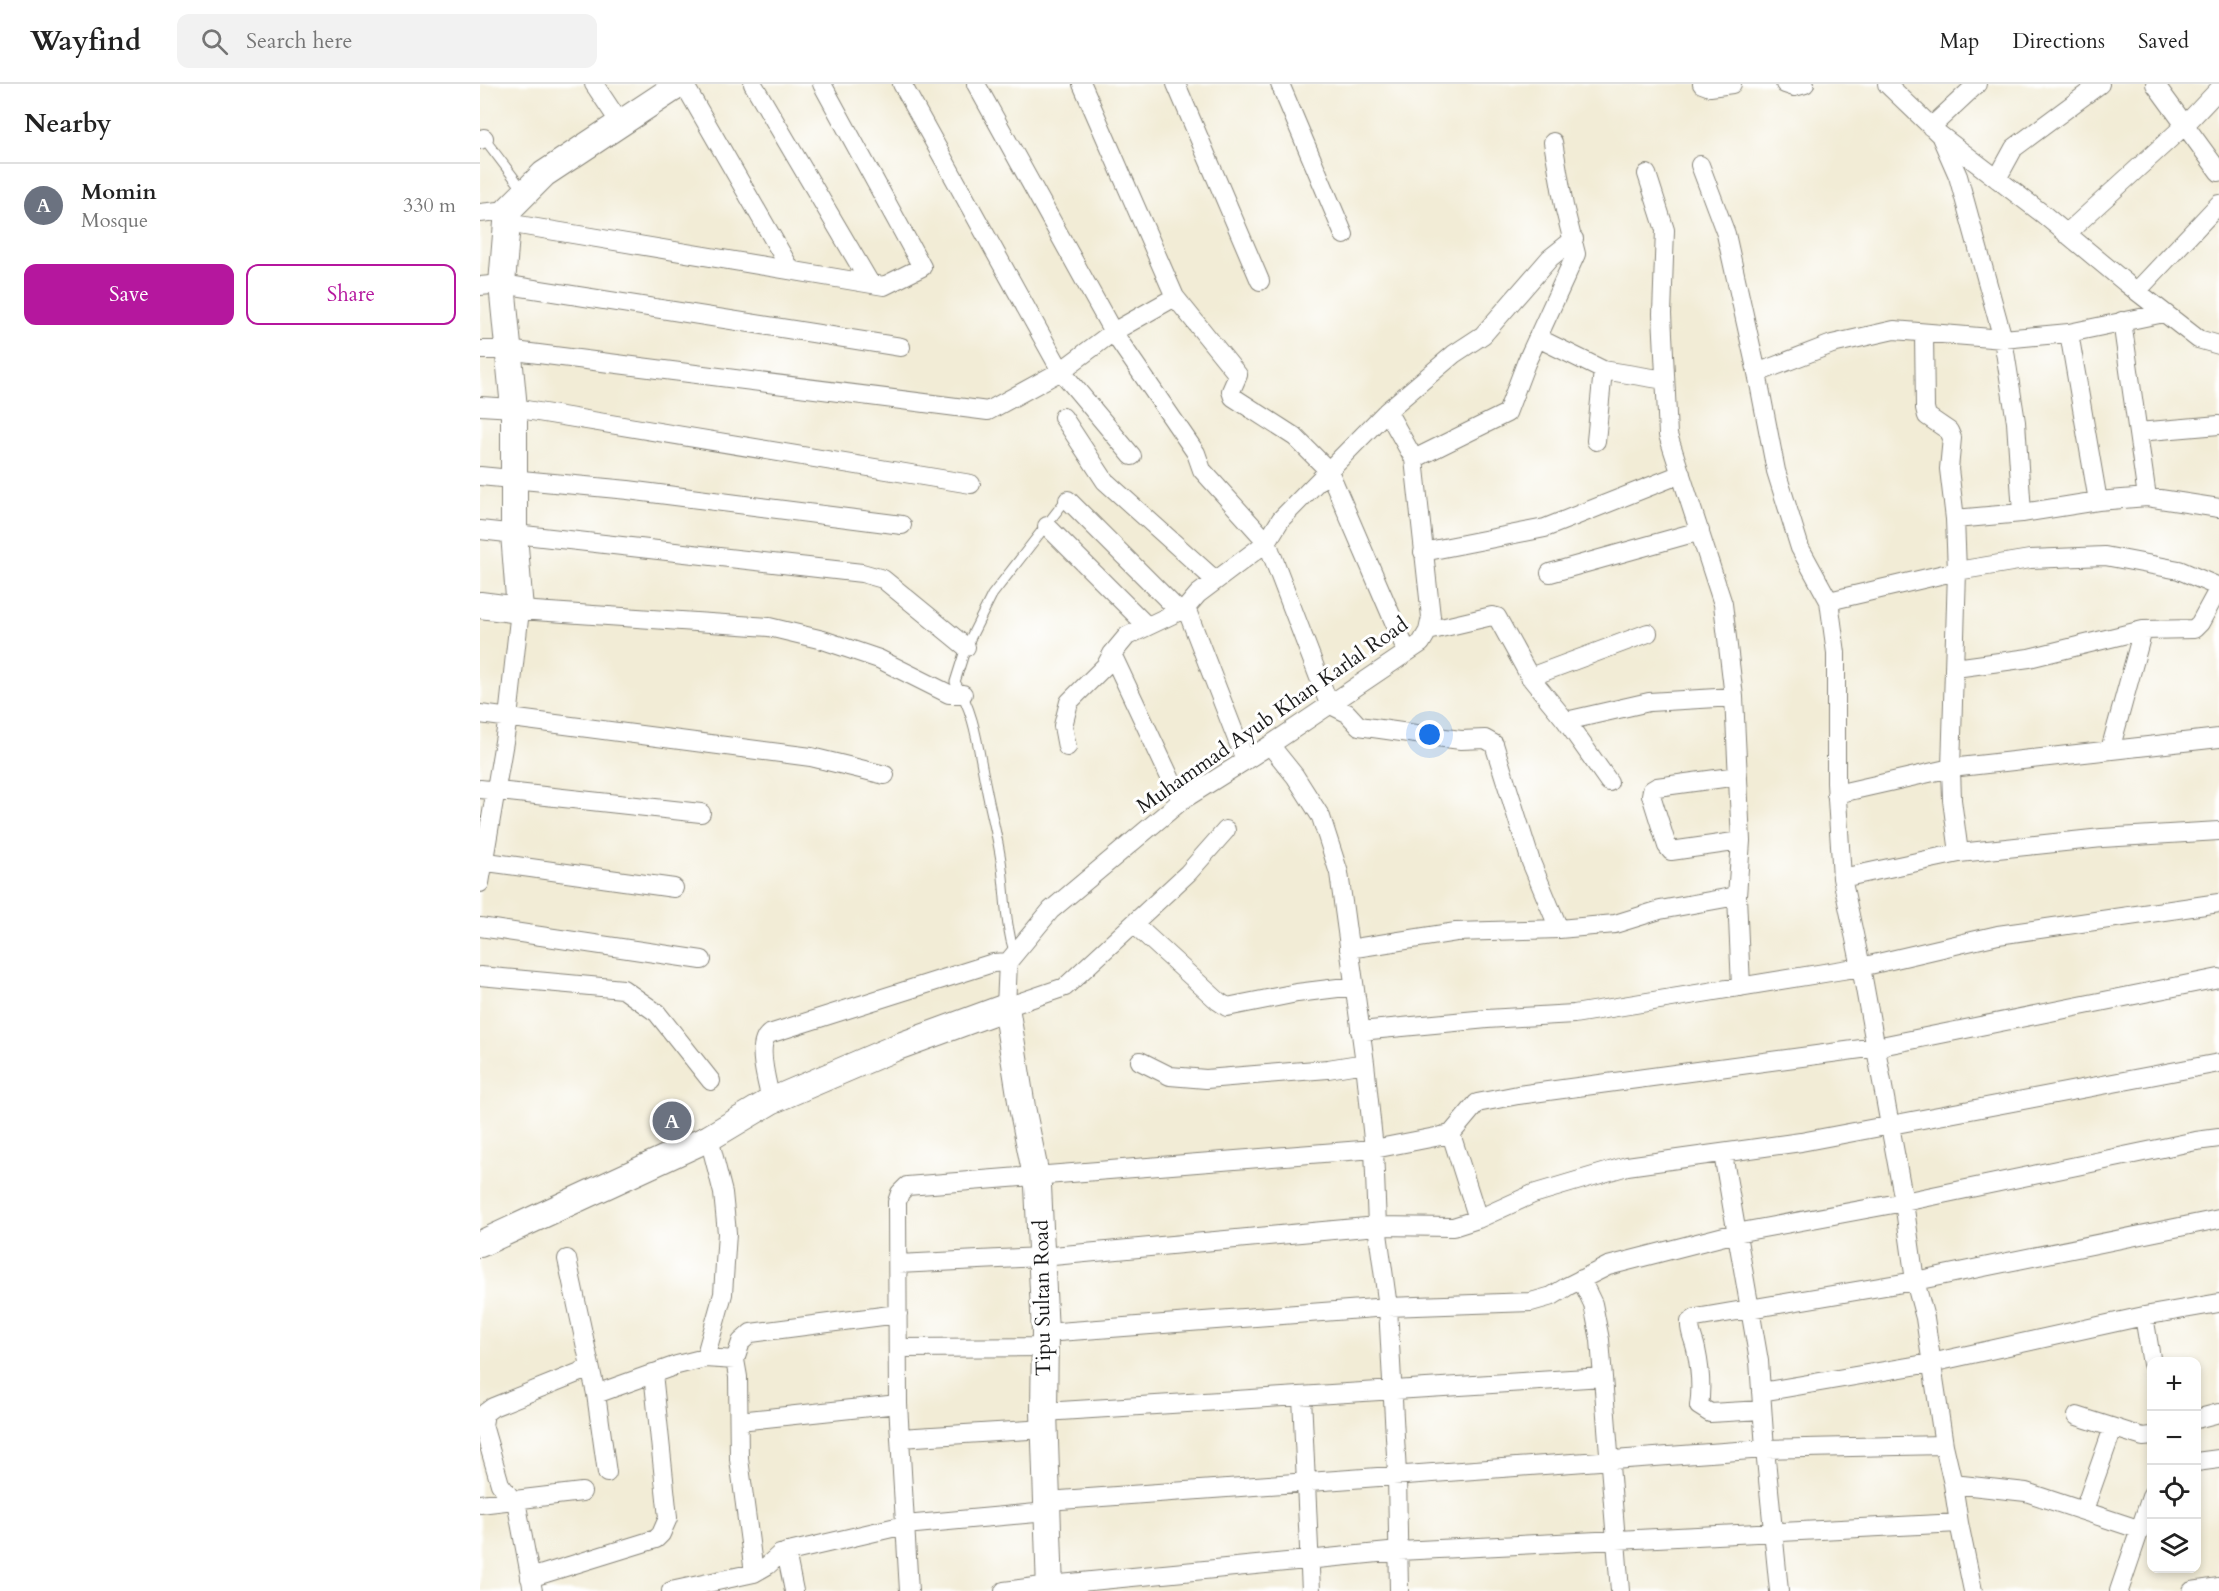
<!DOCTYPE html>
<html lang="en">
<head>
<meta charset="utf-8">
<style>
  body { margin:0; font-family:Cardo,serif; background:#f2f2f2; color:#222 }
  .controls { position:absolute; right:18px; bottom:18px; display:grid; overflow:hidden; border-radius:12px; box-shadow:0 3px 9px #0003 }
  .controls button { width:54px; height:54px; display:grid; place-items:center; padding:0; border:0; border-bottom:2px solid #e0e0e0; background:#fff; color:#222; font:30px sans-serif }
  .you { position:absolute; left:950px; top:651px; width:21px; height:21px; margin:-15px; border:4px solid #fff; border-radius:50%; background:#1a73e8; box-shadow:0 0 0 9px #1a73e833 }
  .badge { display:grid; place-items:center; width:39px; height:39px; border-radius:50%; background:#b5179e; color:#fff; font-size:20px; font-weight:700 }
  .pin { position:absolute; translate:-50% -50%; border:3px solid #fff; box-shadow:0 2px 6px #0006 }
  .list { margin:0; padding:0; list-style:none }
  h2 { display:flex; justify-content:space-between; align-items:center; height:78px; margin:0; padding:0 24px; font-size:26px }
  h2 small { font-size:20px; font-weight:400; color:#767676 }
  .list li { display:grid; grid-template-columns:39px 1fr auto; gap:18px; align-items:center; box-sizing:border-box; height:84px; padding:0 24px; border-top:2px solid #e0e0e0 }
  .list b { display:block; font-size:22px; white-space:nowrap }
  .list p { margin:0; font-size:20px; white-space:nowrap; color:#767676 }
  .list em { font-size:20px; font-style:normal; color:#767676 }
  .actions { display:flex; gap:12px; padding:18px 24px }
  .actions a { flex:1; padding:14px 0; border:2px solid #b5179e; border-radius:12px; text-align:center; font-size:21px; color:#b5179e }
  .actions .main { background:#b5179e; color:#fff }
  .icon { flex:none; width:33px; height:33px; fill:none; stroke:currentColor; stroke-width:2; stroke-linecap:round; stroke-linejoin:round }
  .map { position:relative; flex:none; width:1739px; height:1507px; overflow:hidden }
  header { display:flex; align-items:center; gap:36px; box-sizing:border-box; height:84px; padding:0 30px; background:#fff; border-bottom:2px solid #e0e0e0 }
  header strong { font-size:28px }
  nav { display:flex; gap:33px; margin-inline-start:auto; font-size:21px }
  .search { width:420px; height:54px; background:#f2f2f2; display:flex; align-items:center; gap:15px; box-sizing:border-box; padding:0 21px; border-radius:12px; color:#767676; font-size:22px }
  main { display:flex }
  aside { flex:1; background:#fff }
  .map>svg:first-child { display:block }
</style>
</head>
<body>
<header>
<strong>Wayfind</strong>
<div class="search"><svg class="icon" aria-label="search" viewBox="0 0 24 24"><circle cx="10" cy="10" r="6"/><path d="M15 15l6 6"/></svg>Search here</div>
<nav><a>Map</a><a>Directions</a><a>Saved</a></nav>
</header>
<main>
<aside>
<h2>Nearby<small></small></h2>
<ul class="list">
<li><span class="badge" style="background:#6b7280">A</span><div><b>Momin</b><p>Mosque</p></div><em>330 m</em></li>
</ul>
<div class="actions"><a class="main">Save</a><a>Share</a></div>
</aside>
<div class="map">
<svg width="1739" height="1507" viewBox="0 0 1739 1507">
  <rect width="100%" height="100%" fill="#fff"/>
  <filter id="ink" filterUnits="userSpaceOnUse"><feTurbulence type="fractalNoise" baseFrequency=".0167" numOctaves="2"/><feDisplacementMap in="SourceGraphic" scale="12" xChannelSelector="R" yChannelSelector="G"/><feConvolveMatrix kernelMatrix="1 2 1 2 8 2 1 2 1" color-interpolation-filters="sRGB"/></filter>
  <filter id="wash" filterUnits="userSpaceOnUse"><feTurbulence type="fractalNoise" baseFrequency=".008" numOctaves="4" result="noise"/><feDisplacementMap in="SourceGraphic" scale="24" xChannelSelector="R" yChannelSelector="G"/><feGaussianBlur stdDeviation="1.35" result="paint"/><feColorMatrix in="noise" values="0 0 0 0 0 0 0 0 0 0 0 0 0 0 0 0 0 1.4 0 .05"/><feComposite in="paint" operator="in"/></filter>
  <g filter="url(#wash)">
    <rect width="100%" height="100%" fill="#f2ecd6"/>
  </g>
  <g filter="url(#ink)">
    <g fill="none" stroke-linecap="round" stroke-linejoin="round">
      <g stroke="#878479" stroke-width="11">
        <path id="lane" d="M 3,53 L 44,107
          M 535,871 C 525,840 526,816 522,784 C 519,757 511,730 506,703 C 498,666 496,630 475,598 L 486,563 L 512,511 L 585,417 L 588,416"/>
      </g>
      <g stroke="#878479" stroke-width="20">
        <path id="street" d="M 114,0 L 140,39
          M 204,0 L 311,186
          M 273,0 L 390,199
          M 422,0 L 581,287 L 652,372
          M 496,0 L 633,248 L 716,369 L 722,386 L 787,458 L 849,620 L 867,629 L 879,642 L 957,653 L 981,656 L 1005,655 L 1014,660 L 1051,778 L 1079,845
          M 602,0 L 695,213 L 758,291 L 751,307 L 753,313 L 815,353 L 849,387 L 927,568
          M 696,0 L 780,197
          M 800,0 L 864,151
          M 1222,0 L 1230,3 L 1252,0
          M 1305,0 L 1314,3 L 1325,0
          M 1407,0 L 1460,51 L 1563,130 L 1646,199 L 1718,255 L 1739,261
          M 1675,0 L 1739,88
          M 1451,43 L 1497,0
          M 1460,51 L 1478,92 L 1523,255 L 1536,338 L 1542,429 L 1618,417 L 1667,413 L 1739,424
          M 0,56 L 4,54
          M 1220,81 L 1246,150 L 1277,289 L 1296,387 L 1320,464 L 1349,517 L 1356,569 L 1356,699 L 1362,794 L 1381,883 L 1424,1118 L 1435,1197 L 1445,1234 L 1464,1361 L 1473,1400 L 1479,1439 L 1493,1507
          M 1167,90 L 1185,146 L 1182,230 L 1188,351 L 1243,520 L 1254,613 L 1261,757 L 1257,812 L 1261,903
          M 1517,95 L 1534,64 L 1620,0
          M 0,129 L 28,126
          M 27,139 L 404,202 L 442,183 L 342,0
          M 1586,150 L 1705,41 L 1739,5
          M 0,202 L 22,200 L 421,263
          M 1657,207 L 1739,120
          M 1642,237 L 1667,413
          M 1589,249 L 1618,417
          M 1444,250 L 1445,324 L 1447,332 L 1469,347 L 1472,354 L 1469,385 L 1475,435 L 1477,487 L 1471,684 L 1472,716 L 1479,769
          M 1058,254 L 1123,286 L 1185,296
          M 0,266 L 27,266 L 508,327 L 581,287 L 633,248 L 695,213
          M 1277,289 L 1352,260 L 1414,246 L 1523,255 L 1589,249 L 1684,229
          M 0,322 L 34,324 L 491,400
          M 583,333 L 625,397 L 735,496
          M 1658,348 L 1739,341
          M 1116,357 L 1123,286
          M 934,375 L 1027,329 L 1046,279 L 1096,170 L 1084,122 L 1073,58
          M 0,392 L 148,406 L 422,441
          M 588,416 L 700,528
          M 1475,435 L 1542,429
          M 567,442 L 667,542
          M 0,446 L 382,489 L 403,495 L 486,563
          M 943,468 L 1065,444 L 1201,390
          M 1070,489 L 1220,447
          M 1349,517 L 1477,487 L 1550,475 L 1625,472 L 1699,486 L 1739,503
          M 706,524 L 765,676
          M 948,547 L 1012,532 L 1017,533 L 1050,593 L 1086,637 L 1129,698
          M 632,570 L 701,717
          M 1475,584 L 1549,574 L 1663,546 L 1714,545 L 1720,539 L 1739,504
          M 1050,593 L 1168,549
          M 0,630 L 331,673 L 405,691
          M 1086,637 L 1169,618 L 1254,613
          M 790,661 L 815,692 L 841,733 L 859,789 L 885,979 L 894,1065 L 897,1142 L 908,1223 L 917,1390 L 919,1507
          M 587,663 L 583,642 L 589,618 L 626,581 L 632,570 L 647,552 L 706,524 L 718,510 L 787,458 L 801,435 L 907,327 L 974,270 L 1003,251 L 1070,174 L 1094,155
          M 1630,666 L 1663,546
          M 1258,692 L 1177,703 L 1172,706 L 1171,711 L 1187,762 L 1191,767 L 1261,757
          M 0,705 L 221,729
          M 1356,710 L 1471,684 L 1739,654
          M 746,746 L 708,789 L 585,903 L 526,923 L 528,878 L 571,826 L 701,717 L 790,661 L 941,559 L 948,547 L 951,533 L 934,375 L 907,327
          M 0,777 L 194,804
          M 1362,794 L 1479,769 L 1622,754 L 1739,747
          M 0,799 L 28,634 L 40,526 L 289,543 L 343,556 L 399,575 L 469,610 L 483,610
          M 654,840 L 738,917 L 747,923 L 817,909 L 874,902
          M 0,843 L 222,876
          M 869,865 L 976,848 L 1079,845 L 1135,840 L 1180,826 L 1257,812
          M 0,892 L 143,905 L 177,929 L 231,997
          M 880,947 L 1007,935 L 1094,930 L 1381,883 L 1518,851 L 1739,819
          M 660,977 L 690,992 L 726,995 L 848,985 L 885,979
          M 291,1017 C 288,1001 275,961 289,950 L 513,879 L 528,878
          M 971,1050 L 997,1019 L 1038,1011 L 1396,963 L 1739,894
          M 1243,1070 L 1279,1277 L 1285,1365 L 1299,1507
          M 87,1175 L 116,1310 L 127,1389
          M 418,1180 L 562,1173 L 897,1142 L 973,1143 L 998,1135 L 1053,1110 L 1147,1082 L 1321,1058 L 1739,979
          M 1101,1195 L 1113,1220 L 1120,1256 L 1140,1507
          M 1664,1232 L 1672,1280
          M 565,1249 L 908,1223 L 1051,1218 L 1072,1212 L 1088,1202 L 1128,1182 L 1256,1149 L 1424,1118 L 1716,1057 L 1739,1054
          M 418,1264 L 564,1263
          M 225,1274 L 243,1210 L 247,1149 L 243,1109 L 229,1054
          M 1281,1308 L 1451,1279 L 1664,1232 L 1739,1219
          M 116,1310 L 197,1281 L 225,1274 L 255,1276
          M 822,1313 L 831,1507
          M 1282,1326 L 1230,1329 L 1219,1322 C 1222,1303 1220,1284 1216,1265 C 1214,1255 1209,1248 1210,1238 L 1216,1234 L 1435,1197 L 1739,1135
          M 564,1328 L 1123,1293
          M 1597,1332 L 1663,1353 L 1672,1352
          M 1716,1335 L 1739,1329
          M 259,1337 L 418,1320
          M 420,1354 L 565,1345
          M 1716,1378 L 1739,1375
          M 1473,1400 L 1546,1408 L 1661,1446
          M 567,1417 L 1285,1365 L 1464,1361
          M 0,1420 L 102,1408
          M 1604,1426 L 1633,1344
          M 306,1468 L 314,1507
          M 274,1489 L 259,1375 L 258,1293 L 255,1276 L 261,1258 L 271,1249 L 418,1230
          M 50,1494 L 176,1455 L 181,1450 L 188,1434 L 173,1289
          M 53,1507 L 37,1422 L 20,1400 L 3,1341 L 5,1329 L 13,1323 L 110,1284
          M 191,1507 L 274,1489 L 288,1481 L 300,1470 L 425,1441 L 567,1428
          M 429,1507 L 418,1320 L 417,1118 L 420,1109 L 427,1102 L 894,1065 L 971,1050 L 998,1135
          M 524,1507 L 570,1501 L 919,1467 L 1479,1439
          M 1639,1507 L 1672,1410
          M 1712,1507 L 1739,1503"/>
      </g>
      <g stroke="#878479" stroke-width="28">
        <path id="secondary" d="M 0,521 L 40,526 L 34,450 L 34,324 L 22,200 L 28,126 L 64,90 L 200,0
          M 0,1160 L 229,1054 L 291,1017 L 417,963 L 526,923 L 542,1023 L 558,1102 L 565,1249 L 564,1328 L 570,1507"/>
      </g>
      <use href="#lane" stroke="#fff" stroke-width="9"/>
      <use href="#street" stroke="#fff" stroke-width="18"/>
      <use href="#secondary" stroke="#fff" stroke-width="26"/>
    </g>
  </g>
  <g text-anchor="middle" stroke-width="6" stroke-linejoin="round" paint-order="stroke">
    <g font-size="21" fill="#1c1c1c" stroke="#fff">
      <text transform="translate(792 631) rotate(-35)" y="7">Muhammad Ayub Khan Karlal Road</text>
      <text transform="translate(562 1214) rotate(-91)" y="7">Tipu Sultan Road</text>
    </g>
  </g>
</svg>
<div class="controls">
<button>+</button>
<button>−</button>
<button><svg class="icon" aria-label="locate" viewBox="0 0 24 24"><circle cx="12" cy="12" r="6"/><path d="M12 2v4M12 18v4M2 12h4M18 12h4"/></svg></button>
<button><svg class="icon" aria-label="layers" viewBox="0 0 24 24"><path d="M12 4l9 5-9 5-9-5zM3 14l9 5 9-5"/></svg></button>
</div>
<div class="you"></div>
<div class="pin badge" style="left:192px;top:1037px;background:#6b7280">A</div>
</div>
</main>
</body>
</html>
